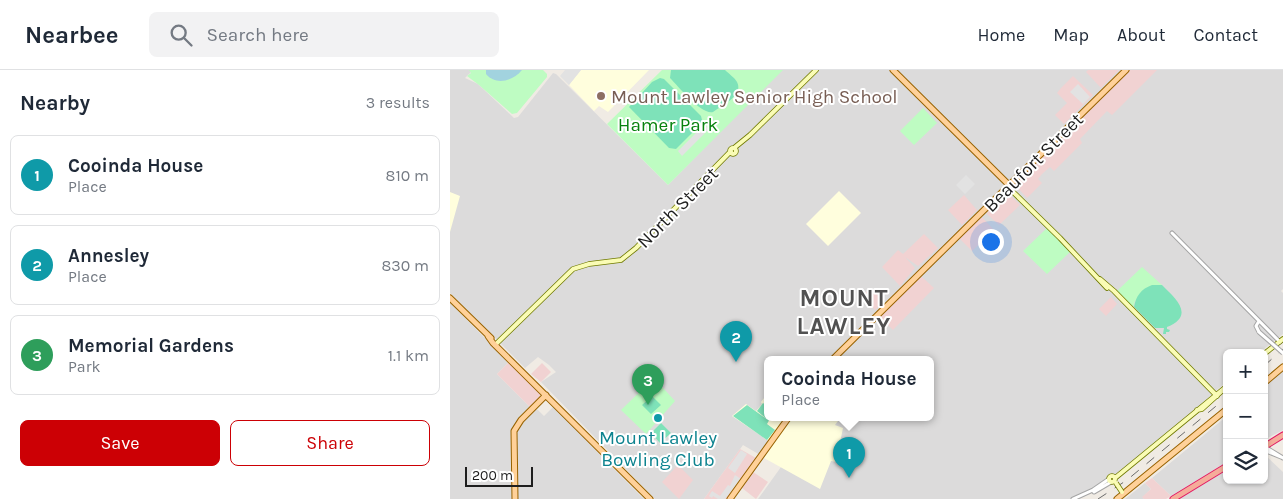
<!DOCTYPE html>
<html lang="en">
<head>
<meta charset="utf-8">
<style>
  body { margin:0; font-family:Karla,sans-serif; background:#f2f2f3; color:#1f2937 }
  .controls { position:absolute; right:15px; bottom:15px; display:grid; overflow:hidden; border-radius:8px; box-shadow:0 1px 4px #0004 }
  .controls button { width:45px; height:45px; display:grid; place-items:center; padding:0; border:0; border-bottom:1px solid #e0e1e3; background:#fff; color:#1f2937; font:25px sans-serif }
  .scale { position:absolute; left:15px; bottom:12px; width:68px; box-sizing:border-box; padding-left:5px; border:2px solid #1e1e1e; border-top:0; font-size:14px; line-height:18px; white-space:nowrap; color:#1e1e1e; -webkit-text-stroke:4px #fff; paint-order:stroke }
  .you { position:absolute; left:540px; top:171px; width:18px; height:18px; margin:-12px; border:4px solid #fff; border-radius:50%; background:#1a73e8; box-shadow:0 0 0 8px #1a73e833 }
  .badge { display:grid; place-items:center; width:32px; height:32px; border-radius:50%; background:#cc0005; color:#fff; font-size:16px; font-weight:700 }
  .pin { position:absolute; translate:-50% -41px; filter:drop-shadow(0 1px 2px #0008) }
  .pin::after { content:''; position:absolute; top:26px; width:18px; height:15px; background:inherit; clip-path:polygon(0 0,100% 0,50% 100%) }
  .popup { position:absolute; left:314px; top:286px; width:170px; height:65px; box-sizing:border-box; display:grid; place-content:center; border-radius:8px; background:#fff; filter:drop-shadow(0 1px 4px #0005); font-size:16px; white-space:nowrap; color:#747a83 }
  .popup b { font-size:19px; color:#1f2937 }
  .popup::after { content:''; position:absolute; left:50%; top:100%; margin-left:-10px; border:10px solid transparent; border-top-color:#fff }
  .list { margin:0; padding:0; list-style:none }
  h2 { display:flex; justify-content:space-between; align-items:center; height:65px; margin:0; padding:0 20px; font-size:21px }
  h2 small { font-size:16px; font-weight:400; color:#747a83 }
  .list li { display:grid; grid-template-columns:32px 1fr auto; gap:15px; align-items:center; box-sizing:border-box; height:80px; margin:0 10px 10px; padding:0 10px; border:1px solid #e0e1e3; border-radius:8px }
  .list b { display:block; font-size:19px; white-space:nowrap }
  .list p { margin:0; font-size:16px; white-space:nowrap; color:#747a83 }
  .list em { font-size:16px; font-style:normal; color:#747a83 }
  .actions { display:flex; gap:10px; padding:15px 20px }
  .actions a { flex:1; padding:11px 0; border:1px solid #cc0005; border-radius:8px; text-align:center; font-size:18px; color:#cc0005 }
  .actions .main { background:#cc0005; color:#fff }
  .icon { flex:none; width:28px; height:28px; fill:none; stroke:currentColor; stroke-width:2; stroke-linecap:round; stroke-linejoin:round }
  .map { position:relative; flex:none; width:833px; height:429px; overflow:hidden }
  header { display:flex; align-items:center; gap:30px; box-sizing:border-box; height:70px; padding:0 25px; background:#fff; border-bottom:1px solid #e0e1e3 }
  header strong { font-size:24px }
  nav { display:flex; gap:28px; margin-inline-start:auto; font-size:18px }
  .search { width:350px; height:45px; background:#f2f2f3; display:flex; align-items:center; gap:12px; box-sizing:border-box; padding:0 18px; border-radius:8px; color:#747a83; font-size:19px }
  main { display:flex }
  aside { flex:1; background:#fff }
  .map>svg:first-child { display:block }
</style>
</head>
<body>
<header>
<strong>Nearbee</strong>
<div class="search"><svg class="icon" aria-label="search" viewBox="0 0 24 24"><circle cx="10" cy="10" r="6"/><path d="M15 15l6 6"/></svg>Search here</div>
<nav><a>Home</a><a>Map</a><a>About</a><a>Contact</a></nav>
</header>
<main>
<aside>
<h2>Nearby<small>3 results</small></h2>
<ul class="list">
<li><span class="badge" style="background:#0f9aa8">1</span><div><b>Cooinda House</b><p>Place</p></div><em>810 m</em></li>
<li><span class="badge" style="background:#0f9aa8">2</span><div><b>Annesley</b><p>Place</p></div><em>830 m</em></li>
<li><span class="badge" style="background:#2e9e5b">3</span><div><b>Memorial Gardens</b><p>Park</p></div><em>1.1 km</em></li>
</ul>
<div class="actions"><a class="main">Save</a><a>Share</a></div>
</aside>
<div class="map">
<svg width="833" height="429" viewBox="0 0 833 429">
  <rect width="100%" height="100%" fill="#f0ebe4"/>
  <path fill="#dcdbdb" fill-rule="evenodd" d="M 0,0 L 21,0 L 22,1 L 15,8 L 28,14 L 64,48 L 68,47 L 103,3 L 106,4 L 218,115 L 331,0 L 833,0 L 833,219 L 831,221 L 833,223 L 833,264 L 809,283 L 777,283 L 777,311 L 662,414 L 655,416 L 630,429 L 308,429 L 331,397 L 293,375 L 254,429 L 205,429 L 91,312 L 106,302 L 99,295 L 88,287 L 75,298 L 0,223 ZM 318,289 L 480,289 L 480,347 L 318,347 Z
    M 0,233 L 59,292 L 47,304 L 81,338 L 88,340 L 94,346 L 103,337 L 194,429 L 0,429 Z
    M 833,300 L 833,360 L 814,370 L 814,315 Z
    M 777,346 L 777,392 L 721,426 L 702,408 Z
    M 814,384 L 833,402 L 833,429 L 729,429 L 777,400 L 777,410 L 814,410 Z
    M 695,413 L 701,419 L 693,427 L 694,429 L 675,429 Z"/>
  <path fill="#f1d2d2" d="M 638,0 L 669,0 L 651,18 L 636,2 Z
    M 679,0 L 707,0 L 662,45 L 657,41 L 630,69 L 632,73 L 604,101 L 600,97 L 592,104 L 588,109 L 592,113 L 577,128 L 565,115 L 565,113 Z
    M 623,6 L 643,25 L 614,54 L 605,45 L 617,33 L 607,23 L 611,18 Z
    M 556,121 L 570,135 L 549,155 L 537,144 L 538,141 Z
    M 514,125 L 527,140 L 512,155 L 498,140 Z
    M 531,146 L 544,160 L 522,181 L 509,168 Z
    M 474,164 L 488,178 L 468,196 L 455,187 L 465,198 L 450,216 L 432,197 L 448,180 L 453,184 Z
    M 471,206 L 484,218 L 443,260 L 429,246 Z
    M 420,218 L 434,231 L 425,240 L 412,226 Z
    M 661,227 L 667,234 L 656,246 L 649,239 Z
    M 59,292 L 90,324 L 90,328 L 81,338 L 47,304 Z
    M 92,293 L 101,302 L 91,312 L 81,304 Z
    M 290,379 L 306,388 L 278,429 L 254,429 Z
    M 228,395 L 243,410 L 229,429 L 212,412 Z
    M 303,402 L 318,412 L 306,429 L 292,418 Z
    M 702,408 L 721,426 L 716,429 L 694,429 L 692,427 L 701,419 L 695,413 Z"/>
  <path fill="#fffedd" d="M 131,0 L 199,0 L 158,42 L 149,36 L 144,41 L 119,15 Z
    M 389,121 L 411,143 L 378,176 L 356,154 Z
    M 0,122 L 10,126 L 0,162 Z
    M 318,323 L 318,347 L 391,347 L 385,355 L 393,358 L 386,392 L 381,391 L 370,419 L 314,388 L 323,374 L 282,346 L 296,334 L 306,341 L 312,334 L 311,332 Z"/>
  <path fill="#befcc2" d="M 19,0 L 93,0 L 97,4 L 97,7 L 67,43 L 62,44 L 29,15 L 17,6 L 21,3 Z
    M 212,0 L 333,0 L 218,115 L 157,54 Z
    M 473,38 L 487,53 L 464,75 L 450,61 Z
    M 597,158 L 620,182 L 597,204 L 573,181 Z
    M 692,197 L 712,215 L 709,215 L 685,231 L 683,238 L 667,223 L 667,221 Z
    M 204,308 L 225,331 L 196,364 L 171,340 Z"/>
  <path fill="#7ee2b9" d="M 221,0 L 275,0 C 278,3 285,8 287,12 C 294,25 272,36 263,42 C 251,45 229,17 220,8 Z
    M 210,8 L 214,9 L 251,46 L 252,50 L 250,55 L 226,79 L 219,78 L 179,37 L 202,12 Z
    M 702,215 L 712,215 C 725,228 746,245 717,257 L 717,259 L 720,260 L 719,262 L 716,262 L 716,264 L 713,264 L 714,258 L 705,258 L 684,237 C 686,226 691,219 702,215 Z
    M 202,326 L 211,335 L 201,344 L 192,335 Z
    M 313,333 L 318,337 L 318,347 L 321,347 L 317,354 L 325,360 L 317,370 L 283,346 L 297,335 L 318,350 L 307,341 Z
    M 211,353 L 221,363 L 210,373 L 201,363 Z"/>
  <path fill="#e2e2e2" d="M 115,0 L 131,0 L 119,15 L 110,6 Z
    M 628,14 L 640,27 L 633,34 L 620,22 Z
    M 254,55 L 259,59 L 232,86 L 228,81 Z
    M 516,105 L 525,114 L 515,124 L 506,115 Z
    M 291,380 L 297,384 L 285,403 L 278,398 Z
    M 285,405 L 291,409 L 275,429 L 268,429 L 263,426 L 262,428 L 259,426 L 262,421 L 270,426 L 278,415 L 280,416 Z"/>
  <path fill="#a2d3df" d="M 36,0 L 72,0 C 63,11 46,16 36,4 Z"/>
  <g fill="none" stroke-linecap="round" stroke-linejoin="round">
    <g stroke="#a5a5a5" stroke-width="5">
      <path id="tertiary" d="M 722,163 L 830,272
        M 809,251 L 806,256 L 809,262
        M 815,377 L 833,388
        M 814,380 L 831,387
        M 644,422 L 661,412
        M 623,429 L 643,420 L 659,409"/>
    </g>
    <g stroke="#707a00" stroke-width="5.5">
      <path id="secondary" d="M 284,78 L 300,65 L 366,0
        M280 81a3 3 0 1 1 6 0a3 3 0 1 1-6 0Z
        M 557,116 L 610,168 L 657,218
        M 650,209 L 664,221 L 767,326
        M 45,275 L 123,199 L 139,194 L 171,190 L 186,178 L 281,81
        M 814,284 L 833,269
        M 747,340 L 752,339 L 773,320
        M659 409a3 3 0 1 1 6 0a3 3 0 1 1-6 0Z
        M 665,408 L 777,316"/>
    </g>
    <g stroke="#986200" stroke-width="7">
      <path id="primary" d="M 443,0 L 559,115
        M 0,228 L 41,268
        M 38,266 L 43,273 L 200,429
        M 383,289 L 676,0
        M 814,313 L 833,297
        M 65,429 L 64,361 L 71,350 L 96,325
        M 280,429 L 339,347
        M 667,429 L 777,339"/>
    </g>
    <g stroke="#e21c65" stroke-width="7">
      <path id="trunk" d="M 814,377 L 833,365
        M 723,429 L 777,396"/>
    </g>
    <use href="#tertiary" stroke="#fff" stroke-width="3"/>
    <use href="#secondary" stroke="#fafcb5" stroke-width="4"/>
    <use href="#primary" stroke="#ffd199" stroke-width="5"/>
    <use href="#trunk" stroke="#f5ac9a" stroke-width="5"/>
    <path stroke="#6c6c6c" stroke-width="1" stroke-dasharray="10 10" stroke-linecap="butt" d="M 814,296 L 833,279
      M 648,429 L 677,410 L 777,327"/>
    <g stroke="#a5a5a5" stroke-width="5" stroke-linecap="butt">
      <path id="tertiary-bridge" d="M 809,262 L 833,283"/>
    </g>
    <g stroke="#707a00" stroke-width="5.5" stroke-linecap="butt">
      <path id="secondary-bridge" d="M 666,413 L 672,422"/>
    </g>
    <use href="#tertiary-bridge" stroke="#fff" stroke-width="3"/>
    <use href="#secondary-bridge" stroke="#fafcb5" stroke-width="4"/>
  </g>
  <circle fill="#8d6e63" stroke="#fff" stroke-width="2" cx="151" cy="26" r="5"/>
  <circle fill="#0f9aa8" stroke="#fff" stroke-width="2" cx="208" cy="348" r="5"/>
  <g text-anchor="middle" stroke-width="4" stroke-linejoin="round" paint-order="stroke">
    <g font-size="19" fill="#785e54" stroke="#fff" text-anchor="start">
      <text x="161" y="33">Mount Lawley Senior High School</text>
    </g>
    <g font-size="19" fill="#07820e" stroke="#fff">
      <text x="218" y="61">Hamer Park</text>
    </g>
    <g font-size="19" fill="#1e1e1e" stroke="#fff">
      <text transform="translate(583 92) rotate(-45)" y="7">Beaufort Street</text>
      <text transform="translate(227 137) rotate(-45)" y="7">North Street</text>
    </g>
    <g font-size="19" fill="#0d838f" stroke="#fff">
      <text x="208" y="374">Mount Lawley<tspan x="208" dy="22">Bowling Club</tspan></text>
    </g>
    <g font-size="24" font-weight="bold" letter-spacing="1" fill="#515151" stroke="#fff">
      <text x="394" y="236">MOUNT<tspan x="394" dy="28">LAWLEY</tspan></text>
    </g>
  </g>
</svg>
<div class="controls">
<button>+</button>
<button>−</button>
<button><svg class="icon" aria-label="layers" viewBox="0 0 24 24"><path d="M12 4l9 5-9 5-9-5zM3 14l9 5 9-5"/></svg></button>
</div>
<div class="scale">200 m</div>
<div class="you"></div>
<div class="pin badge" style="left:399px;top:408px;background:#0f9aa8">1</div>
<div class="popup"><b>Cooinda House</b>Place</div>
<div class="pin badge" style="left:286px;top:292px;background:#0f9aa8">2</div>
<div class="pin badge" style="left:198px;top:335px;background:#2e9e5b">3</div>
</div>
</main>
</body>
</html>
